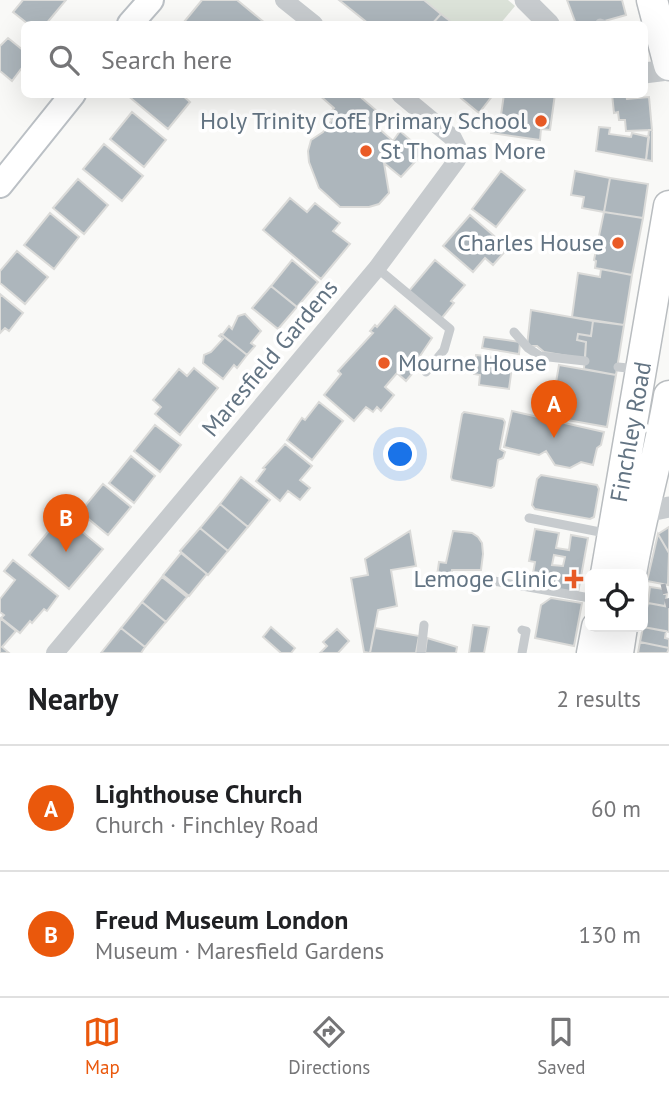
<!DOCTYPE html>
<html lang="en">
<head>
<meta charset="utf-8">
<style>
  body { margin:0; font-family:"PT Sans",sans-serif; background:#f6f6f6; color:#202124 }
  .controls { position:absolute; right:21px; bottom:21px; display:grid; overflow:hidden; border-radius:10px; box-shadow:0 7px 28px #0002 }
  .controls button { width:63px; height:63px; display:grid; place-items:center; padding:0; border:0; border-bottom:2px solid #e0e0e0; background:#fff; color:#202124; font:35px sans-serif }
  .you { position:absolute; left:401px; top:455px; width:24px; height:24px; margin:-18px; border:5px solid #fff; border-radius:50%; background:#1a73e8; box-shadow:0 0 0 10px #1a73e833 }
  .badge { display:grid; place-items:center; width:46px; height:46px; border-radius:50%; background:#ea580c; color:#fff; font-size:23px; font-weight:700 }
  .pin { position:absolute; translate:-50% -58px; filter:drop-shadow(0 2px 4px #0008) }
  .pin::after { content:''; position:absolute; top:37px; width:24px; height:21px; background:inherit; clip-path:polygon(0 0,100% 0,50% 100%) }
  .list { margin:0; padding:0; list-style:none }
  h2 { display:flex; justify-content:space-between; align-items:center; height:91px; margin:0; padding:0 28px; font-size:30px }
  h2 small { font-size:23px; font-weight:400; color:#757577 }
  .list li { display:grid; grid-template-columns:46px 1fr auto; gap:21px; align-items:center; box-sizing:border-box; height:126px; padding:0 28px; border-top:2px solid #e0e0e0 }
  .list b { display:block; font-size:26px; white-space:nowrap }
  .list p { margin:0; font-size:23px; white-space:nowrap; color:#757577 }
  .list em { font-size:23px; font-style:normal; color:#757577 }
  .icon { flex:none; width:38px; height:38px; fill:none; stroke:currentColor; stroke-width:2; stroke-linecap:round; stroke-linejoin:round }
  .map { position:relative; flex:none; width:669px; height:653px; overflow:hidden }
  .search { position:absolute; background:#fff; box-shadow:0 7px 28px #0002; left:21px; right:21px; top:21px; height:77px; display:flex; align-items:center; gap:18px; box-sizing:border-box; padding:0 24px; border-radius:10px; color:#757577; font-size:26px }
  .sheet { height:343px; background:#fff }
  nav { display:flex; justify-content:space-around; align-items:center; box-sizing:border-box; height:98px; border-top:2px solid #e0e0e0; background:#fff; font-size:19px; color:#757577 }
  nav a { display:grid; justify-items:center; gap:4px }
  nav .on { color:#ea580c }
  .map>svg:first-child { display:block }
</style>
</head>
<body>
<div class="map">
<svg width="669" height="653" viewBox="0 0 669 653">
  <rect width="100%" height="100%" fill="#f9f9f7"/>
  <path fill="#dbe2d8" d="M 424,0 L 508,0 L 515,6 L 500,24 L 454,24 Z"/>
  <path fill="#adb6bc" stroke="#dbdbd9" stroke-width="2" fill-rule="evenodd" d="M 23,0 L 66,0 L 46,24 L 28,24 L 13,12 Z
    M 202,0 L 237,0 L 265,23 L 263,24 L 188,24 L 184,22 Z
    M 339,0 L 424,0 L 441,14 L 432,24 L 369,24 Z
    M 567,0 L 622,0 L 626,15 L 594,24 L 576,24 Z
    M 441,14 L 454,24 L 432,24 Z
    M 8,38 L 24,51 L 24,65 L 12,81 L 0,71 L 0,46 Z
    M 181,94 L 190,102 L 168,129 L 127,95 Z
    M 318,94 L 357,94 L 385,118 L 377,127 L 393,141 L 400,131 L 424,152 L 401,177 L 384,163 L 389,193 L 379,204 L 369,207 L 340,207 L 319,188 L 309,162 L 308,151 L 311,140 L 323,132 L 332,120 L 328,115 L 334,108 Z
    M 456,94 L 492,94 L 493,95 L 479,113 Z
    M 504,94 L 555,94 L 550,130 L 541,129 L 540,140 L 491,133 L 493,121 L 500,122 Z
    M 612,94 L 626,94 L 627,99 L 649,97 L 652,130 L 626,131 L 625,120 L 619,120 L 618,112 L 614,113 Z
    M 132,112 L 166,140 L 144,167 L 110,139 Z
    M 599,127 L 610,128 L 609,134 L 631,137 L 632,133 L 649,137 L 646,160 L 596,151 Z
    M 649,130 L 652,130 L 652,161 L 646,160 Z
    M 104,144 L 143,176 L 122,201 L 83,169 Z
    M 501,171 L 525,190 L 496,227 L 472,209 Z
    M 575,171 L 610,178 L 604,212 L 582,208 L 584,197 L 571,195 Z
    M 610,178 L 648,184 L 643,218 L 604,212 Z
    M 78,179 L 108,205 L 84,234 L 53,208 Z
    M 290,198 L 307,212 L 315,203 L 340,223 L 333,231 L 350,244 L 321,279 L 263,230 Z
    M 604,212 L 643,218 L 632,275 L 595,268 L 596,261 L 594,260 Z
    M 50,213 L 79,237 L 54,269 L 24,245 Z
    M 470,215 L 508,248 L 493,265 L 485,258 L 473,272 L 443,246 Z
    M 17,251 L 48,277 L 25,304 L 0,283 L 0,271 Z
    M 292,260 L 318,282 L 297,307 L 271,286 Z
    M 435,260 L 465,285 L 451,301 L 454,303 L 441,319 L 408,292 Z
    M 601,269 L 632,275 L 624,325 L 572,317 L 578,273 L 600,277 Z
    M 271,286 L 297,307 L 278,329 L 252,308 Z
    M 0,294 L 23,313 L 9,331 L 5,328 L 0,333 Z
    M 395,306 L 432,338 L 418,359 L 422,362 L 406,381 L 397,373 L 385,387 L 394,395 L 381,411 L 377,407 L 373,412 L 366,407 L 354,421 L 324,395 L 341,374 L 338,371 L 373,333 L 370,331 L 375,325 L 377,327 Z
    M 531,310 L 593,321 L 591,336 L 578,334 L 577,340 L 586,342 L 585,359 L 544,352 L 537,346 L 527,346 Z
    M 245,314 L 261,331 L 251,343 L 255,346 L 247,355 L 222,335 L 229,326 L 232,329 L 238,316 Z
    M 593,321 L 624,325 L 616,375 L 584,369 L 586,342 L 577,340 L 578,334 L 591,336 Z
    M 221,334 L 247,355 L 237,368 L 234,365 L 223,379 L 203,363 L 204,355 L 211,352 L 223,339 L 219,336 Z
    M 484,337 L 520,342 L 519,354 L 482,348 Z
    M 476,355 L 513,359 L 509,389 L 479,385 L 480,375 L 474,374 Z
    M 559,365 L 616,375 L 607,427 L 550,417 Z
    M 194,368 L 218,388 L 180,435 L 155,414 L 161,407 L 153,400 L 179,369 L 187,376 Z
    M 319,402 L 343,421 L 312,460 L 287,440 L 302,418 L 305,420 Z
    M 512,411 L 604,432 L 601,445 L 597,448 L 593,465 L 581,462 L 570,468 L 555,465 L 546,451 L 539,455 L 504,447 Z
    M 464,412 L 503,419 L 505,422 L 500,449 L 505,452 L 503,458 L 498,460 L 494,486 L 491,488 L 452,480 L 451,477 L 462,414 Z
    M 155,425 L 181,445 L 160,472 L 134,451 Z
    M 285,444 L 312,466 L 300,480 L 310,488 L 300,500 L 288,491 L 280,501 L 256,481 L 265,469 L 263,468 Z
    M 131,456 L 155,476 L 134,503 L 109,483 Z
    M 541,475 L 597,485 L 599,489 L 594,517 L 590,519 L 535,509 L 532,505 L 537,479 Z
    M 241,477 L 270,500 L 248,527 L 220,504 Z
    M 103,484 L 131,507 L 108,535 L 80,512 Z
    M 220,504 L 248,527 L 228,551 L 200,528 Z
    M 62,515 L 103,549 L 69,589 L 29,555 Z
    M 669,527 L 669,553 L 658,534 Z
    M 200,528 L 228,551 L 208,575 L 180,551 Z
    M 535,529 L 559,533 L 556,548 L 569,550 L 571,535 L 588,538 L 578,593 L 531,585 L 535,562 L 529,561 ZM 554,555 L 565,557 L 563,566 L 552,565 Z
    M 410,531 L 416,566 L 391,570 L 397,606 L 378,610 L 370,653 L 364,652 L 351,578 L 368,575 L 365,559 Z
    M 453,531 L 472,533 L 478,537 L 482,543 L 483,554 L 481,570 L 452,570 L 451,578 L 437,576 L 439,562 L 446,563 Z
    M 658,534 L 669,553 L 668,585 L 647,581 Z
    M 181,553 L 207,574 L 189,596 L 163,575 Z
    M 13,560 L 58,596 L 47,611 L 44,609 L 32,623 L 30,621 L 20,633 L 1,618 L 4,615 L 0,612 L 0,599 L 15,580 L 4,571 Z
    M 162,577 L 187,597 L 166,622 L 142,602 Z
    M 650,587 L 664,589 L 664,594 L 667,594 L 665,606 L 648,603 Z
    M 551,598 L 582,603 L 574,646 L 535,638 L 541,605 Z
    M 142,602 L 166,622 L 145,647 L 121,628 Z
    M 648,603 L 669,607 L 669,632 L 643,627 Z
    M 0,618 L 16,631 L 2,647 L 9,653 L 0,653 Z
    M 473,625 L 489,627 L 484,653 L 469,653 Z
    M 271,627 L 295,648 L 291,653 L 281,653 L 263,637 Z
    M 643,627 L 666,631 L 665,638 L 669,639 L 669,648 L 640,642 Z
    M 121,628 L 145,647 L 141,653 L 101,653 Z
    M 375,628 L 419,636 L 416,653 L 370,653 Z
    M 337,629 L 349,641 L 338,653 L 320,653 L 327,646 L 323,642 Z
    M 427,638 L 457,647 L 456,653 L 425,653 Z
    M 640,642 L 669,648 L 667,653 L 638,653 Z"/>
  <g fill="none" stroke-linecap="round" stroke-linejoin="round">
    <g stroke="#bbc0c5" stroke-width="28">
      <path id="secondary" d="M 130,24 L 151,0
        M 0,185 L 73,94"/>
    </g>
    <g stroke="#b9bdc0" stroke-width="33">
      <path id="trunk" d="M 652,0 L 669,65
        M 606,574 L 669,206
        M 631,574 C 641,514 659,456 669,396
        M 592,653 L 597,627
        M 618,653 L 622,627"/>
    </g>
    <path stroke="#c7cbce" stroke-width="9" d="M 600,23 L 603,24
      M 377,268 L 450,329 L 444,350 L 426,372
      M 514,332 L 528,348 L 540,356 L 585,361
      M 618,367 L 637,369
      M 529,518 L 610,534
      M 488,580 L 590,598
      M 522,630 L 526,631 L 522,653
      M 421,653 L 424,625"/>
    <path stroke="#c7cbce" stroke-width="18" d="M 284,0 L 314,24
      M 55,653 L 377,268 L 457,160 L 458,148 L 453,138 L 400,94"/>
    <path stroke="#c7cbce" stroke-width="21" d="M 525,0 L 549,24
      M 644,73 L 669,70
      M 642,517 L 650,511 L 669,507"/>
    <use href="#secondary" stroke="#fff" stroke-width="24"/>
    <use href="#trunk" stroke="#fff" stroke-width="30"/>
    <path stroke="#a7adb3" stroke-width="5" stroke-dasharray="10 5" stroke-linecap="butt" d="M 663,584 L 669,608"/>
  </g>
  <g fill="#ea5b26" stroke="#fff" stroke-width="2.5">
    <circle cx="541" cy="121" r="7"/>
    <circle cx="366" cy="151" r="7"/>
    <circle cx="618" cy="243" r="7"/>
    <circle cx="384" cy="363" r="7"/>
    <path d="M570.5 568.5h7v7h7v7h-7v7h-7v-7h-7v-7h7z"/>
  </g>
  <g text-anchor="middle" stroke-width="7" stroke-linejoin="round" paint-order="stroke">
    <g font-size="24" fill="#637483" stroke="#fff" text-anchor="end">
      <text x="527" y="129">Holy Trinity CofE Primary School</text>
      <text x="380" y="159" text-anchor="start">St Thomas More</text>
      <text x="604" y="251">Charles House</text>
      <text x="398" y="371" text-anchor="start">Mourne House</text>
      <text x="558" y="587">Lemoge Clinic</text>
    </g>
    <g font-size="24" fill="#637483" stroke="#fff">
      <text transform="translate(270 358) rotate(-50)" y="8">Maresfield Gardens</text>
      <text transform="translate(631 432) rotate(-80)" y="8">Finchley Road</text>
    </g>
  </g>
</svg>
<div class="controls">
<button><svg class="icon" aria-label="locate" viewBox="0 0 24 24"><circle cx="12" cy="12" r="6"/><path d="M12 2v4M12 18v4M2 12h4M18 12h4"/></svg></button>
</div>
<div class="you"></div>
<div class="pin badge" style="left:554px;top:438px">A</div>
<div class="pin badge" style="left:66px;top:552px">B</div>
<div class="search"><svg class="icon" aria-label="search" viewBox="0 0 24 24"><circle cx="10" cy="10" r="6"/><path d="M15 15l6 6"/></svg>Search here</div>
</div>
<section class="sheet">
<h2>Nearby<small>2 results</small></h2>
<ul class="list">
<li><span class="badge">A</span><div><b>Lighthouse Church</b><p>Church · Finchley Road</p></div><em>60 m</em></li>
<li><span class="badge">B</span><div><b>Freud Museum London</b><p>Museum · Maresfield Gardens</p></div><em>130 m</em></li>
</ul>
</section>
<nav>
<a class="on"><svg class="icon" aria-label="map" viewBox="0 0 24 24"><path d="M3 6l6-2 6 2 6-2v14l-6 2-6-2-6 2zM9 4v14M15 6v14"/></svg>Map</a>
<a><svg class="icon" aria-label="directions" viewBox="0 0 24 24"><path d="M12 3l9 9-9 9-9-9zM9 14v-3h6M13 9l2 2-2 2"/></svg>Directions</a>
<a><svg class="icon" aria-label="saved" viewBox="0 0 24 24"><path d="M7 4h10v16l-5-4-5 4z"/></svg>Saved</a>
</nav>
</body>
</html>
